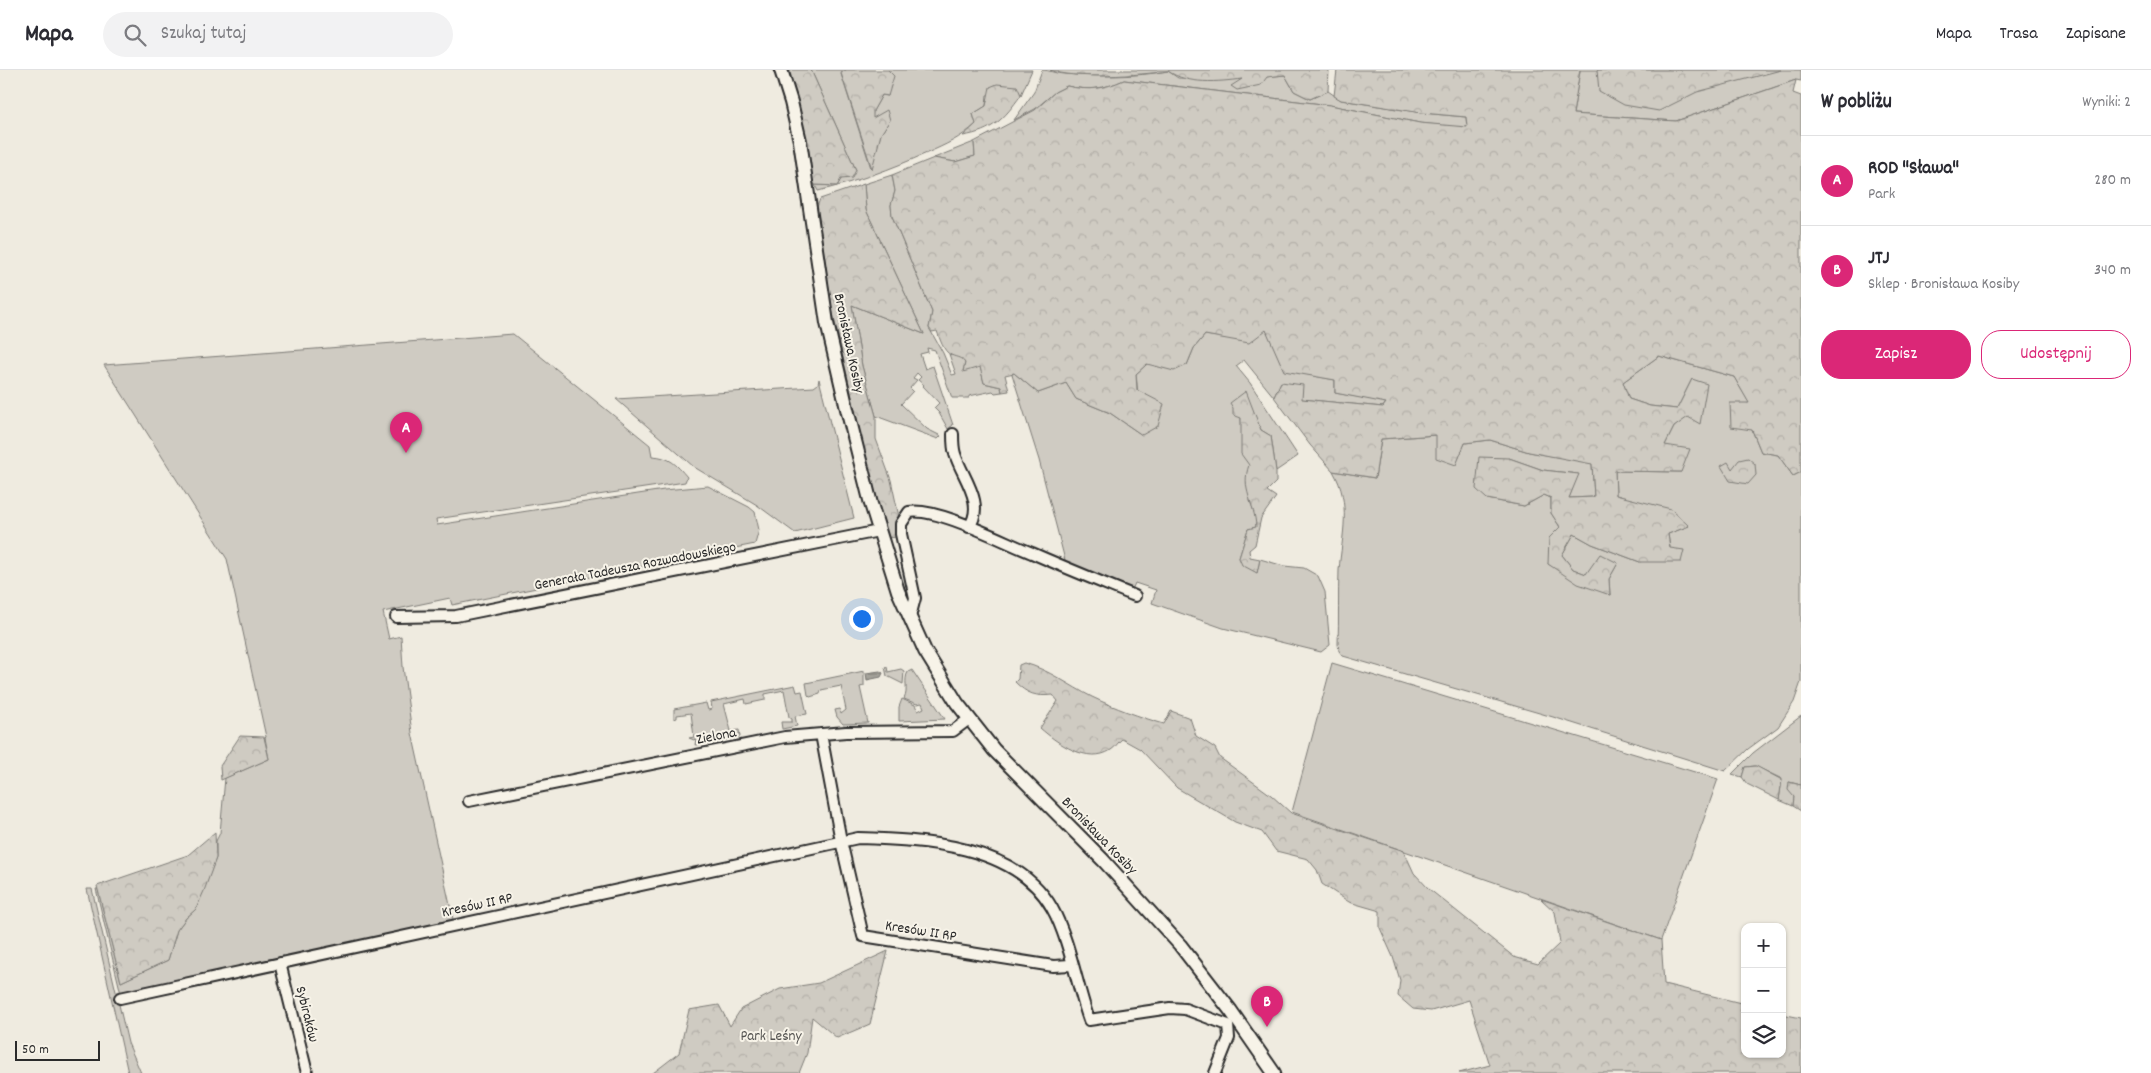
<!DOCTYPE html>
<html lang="pl">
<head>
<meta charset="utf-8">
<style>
  body { margin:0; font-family:Dekko,sans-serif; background:#f2f2f3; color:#2b2b33 }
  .controls { position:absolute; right:15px; bottom:15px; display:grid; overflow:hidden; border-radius:10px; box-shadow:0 1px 4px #0004 }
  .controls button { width:45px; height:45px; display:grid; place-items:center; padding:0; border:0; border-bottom:1px solid #e1e1e2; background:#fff; color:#2b2b33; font:25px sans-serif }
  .scale { position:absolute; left:15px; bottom:12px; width:85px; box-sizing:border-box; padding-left:5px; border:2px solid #2b2b2b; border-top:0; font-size:14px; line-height:18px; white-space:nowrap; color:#2b2b2b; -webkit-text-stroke:4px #f7f3e8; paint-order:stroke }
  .you { position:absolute; left:861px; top:548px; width:18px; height:18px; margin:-12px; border:4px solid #fff; border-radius:50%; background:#1a73e8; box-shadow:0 0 0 8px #1a73e833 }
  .badge { display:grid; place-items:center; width:32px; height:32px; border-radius:50%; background:#db2777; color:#fff; font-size:16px; font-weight:700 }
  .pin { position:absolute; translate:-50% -41px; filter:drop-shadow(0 1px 2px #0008) }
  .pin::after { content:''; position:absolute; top:26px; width:18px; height:15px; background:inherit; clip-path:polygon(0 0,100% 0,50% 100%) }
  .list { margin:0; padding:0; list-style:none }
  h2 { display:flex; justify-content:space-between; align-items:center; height:65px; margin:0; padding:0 20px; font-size:21px }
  h2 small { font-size:16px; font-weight:400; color:#7c7c81 }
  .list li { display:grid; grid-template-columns:32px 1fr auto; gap:15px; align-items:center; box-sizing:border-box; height:90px; padding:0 20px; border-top:1px solid #e1e1e2 }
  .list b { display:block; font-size:19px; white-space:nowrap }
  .list p { margin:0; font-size:16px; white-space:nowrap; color:#7c7c81 }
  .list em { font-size:16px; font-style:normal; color:#7c7c81 }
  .actions { display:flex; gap:10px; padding:15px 20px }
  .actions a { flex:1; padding:11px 0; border:1px solid #db2777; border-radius:20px; text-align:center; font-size:18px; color:#db2777 }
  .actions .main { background:#db2777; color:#fff }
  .icon { flex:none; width:28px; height:28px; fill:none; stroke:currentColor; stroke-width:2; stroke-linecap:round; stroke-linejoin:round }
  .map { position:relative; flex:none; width:1801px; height:1003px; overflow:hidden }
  header { display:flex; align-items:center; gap:30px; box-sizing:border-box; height:70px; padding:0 25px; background:#fff; border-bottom:1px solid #e1e1e2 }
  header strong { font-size:24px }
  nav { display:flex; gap:28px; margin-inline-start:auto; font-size:18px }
  .search { width:350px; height:45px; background:#f2f2f3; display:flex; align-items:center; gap:12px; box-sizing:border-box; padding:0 18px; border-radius:28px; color:#7c7c81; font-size:19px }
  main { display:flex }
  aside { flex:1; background:#fff }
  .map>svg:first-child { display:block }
</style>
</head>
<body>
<header>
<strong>Mapa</strong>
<div class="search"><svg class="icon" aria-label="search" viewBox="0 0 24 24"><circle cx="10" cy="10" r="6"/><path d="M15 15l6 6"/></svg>Szukaj tutaj</div>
<nav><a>Mapa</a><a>Trasa</a><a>Zapisane</a></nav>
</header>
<main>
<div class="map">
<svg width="1801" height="1003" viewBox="0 0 1801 1003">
  <defs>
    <pattern id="forest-crowns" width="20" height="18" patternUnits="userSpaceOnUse" patternTransform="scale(1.25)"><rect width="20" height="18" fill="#cfcbc2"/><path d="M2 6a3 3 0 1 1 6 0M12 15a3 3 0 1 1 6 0" fill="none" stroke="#b2aea7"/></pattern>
    <pattern id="water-rules" width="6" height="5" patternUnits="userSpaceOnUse" patternTransform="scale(1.25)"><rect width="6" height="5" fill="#a4a29a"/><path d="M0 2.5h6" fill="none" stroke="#86847e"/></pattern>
  </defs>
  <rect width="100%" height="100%" fill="#efebe0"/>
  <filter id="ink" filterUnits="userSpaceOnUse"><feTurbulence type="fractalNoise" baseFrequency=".02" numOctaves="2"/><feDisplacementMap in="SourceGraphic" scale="10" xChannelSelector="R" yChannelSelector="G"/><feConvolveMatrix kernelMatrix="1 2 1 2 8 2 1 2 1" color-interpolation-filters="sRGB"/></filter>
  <g filter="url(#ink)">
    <path fill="#cfcbc2" stroke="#7d7b76" d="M 811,0 L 846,0 L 841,4 L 871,98 L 881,64 L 890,50 L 872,49 L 873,41 L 882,25 L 888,26 L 888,0 L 1032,0 L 1021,25 L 1019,22 L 987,25 L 986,36 L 973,44 L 976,54 C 961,68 945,75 927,83 C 891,99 856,112 818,121 L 815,115 L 837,116 L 841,109 L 856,100 Z
      M 1042,0 C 1050,0 1056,4 1064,4 C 1098,7 1135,7 1168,1 L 1178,8 L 1244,9 L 1285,5 L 1294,21 L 1310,29 L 1328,21 L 1341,30 L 1422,43 L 1466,47 L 1467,58 L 1420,53 L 1330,35 L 1124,10 C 1104,19 1088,21 1067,16 L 1055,22 L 1035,39 L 1014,50 L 1034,22 Z
      M 1580,0 L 1801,0 L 1801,11 L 1796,10 L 1676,51 L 1573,44 Z
      M 974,72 L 975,86 L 955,92 L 934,88 Z
      M 892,105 L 895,121 L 891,135 L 892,146 L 932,242 L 929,258 L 943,283 L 952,305 L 956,304 L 949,284 L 962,288 L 965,293 L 963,301 L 980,296 L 984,313 L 1001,317 L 1002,322 L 995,323 L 993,321 L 969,326 L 969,328 L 952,328 L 935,280 L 927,278 L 928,282 L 920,284 L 925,299 L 933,296 L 953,355 L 948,359 L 939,343 L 934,338 L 939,333 L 923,316 L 924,315 L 918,310 L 921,307 L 917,303 L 913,308 L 917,310 L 910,318 L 913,321 L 901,334 L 927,359 L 941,366 L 938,369 L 876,346 L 862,296 L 852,235 L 924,264 L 866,140 L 864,114 Z
      M 1266,259 L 1284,300 L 1335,310 L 1335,323 L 1386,332 L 1383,337 L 1301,329 L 1281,312 L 1274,327 L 1244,290 L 1236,296 L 1250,313 L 1298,386 L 1276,401 L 1271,366 L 1261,360 L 1255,347 L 1241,348 L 1242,363 L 1249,395 L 1250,431 L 1256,447 L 1256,457 L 1248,459 L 1239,488 L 1257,503 L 1260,489 L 1284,496 L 1304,498 L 1318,506 L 1325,522 L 1330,575 L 1321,582 L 1223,558 L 1152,533 L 1156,520 L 1135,513 L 1131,522 L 1066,494 L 1039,390 L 1012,304 L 1014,303 L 1038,323 L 1066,313 L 1076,329 L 1110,343 L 1142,365 L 1136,304 L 1147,294 L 1187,295 L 1194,278 L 1205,265 L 1224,268 Z
      M 513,264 L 650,375 L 652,386 C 670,387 676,394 687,407 L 685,412 L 436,449 L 437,455 L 664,420 L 708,416 L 749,437 L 755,442 L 759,460 L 755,474 L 452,535 L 450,528 L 383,542 L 389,569 L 401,566 L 403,597 L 412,663 L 453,849 L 303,885 L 121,924 L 96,819 L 98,819 L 121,912 L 168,890 L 177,860 L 186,848 L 196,839 L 216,788 L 216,771 L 220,763 L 225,708 L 269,689 L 265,668 L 266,667 L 227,489 L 104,295 Z
      M 1659,286 L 1734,307 L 1750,334 L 1752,360 L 1761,382 L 1778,385 L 1793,406 L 1801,402 L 1801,612 L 1794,632 L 1778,657 L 1748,679 L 1725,701 L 1553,647 L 1343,586 L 1339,581 L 1338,574 C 1339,550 1338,525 1339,500 C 1342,465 1352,434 1333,401 L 1375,408 L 1381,369 L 1437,365 L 1456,394 L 1465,373 L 1490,370 L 1529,382 L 1592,393 L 1594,427 L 1569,428 L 1578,404 L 1543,400 L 1509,388 L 1487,429 L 1524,436 L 1544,425 L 1551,428 L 1551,443 L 1560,457 L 1548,494 L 1610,525 L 1609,509 L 1618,493 L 1586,504 L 1573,499 L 1562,485 L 1574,464 L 1592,474 L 1640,492 L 1670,478 L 1668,464 L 1689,456 L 1638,432 L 1616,425 L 1615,401 L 1681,402 L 1665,375 L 1674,357 L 1688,346 L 1700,353 L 1692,309 L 1677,339 L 1650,336 L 1629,329 L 1623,312 Z
      M 819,309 L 854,448 L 795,463 L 757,435 L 694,397 L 616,329 L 814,317 L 818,314 Z
      M 1332,593 L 1718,709 L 1661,870 L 1292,742 Z
      M 885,597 L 887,597 L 888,602 L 901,599 L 904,601 L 903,614 L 887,606 Z
      M 912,600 L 945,649 L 899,651 L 899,637 L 902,629 L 915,635 L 918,641 L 924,638 L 922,633 L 917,634 L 904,629 C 909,620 903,610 908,602 Z
      M 864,601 L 864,616 L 860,617 L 868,653 L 843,654 L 837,647 L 835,640 L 840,639 L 841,644 L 846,640 L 841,616 L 821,620 L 820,624 L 810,627 L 808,625 L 806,613 Z
      M 795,615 L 797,622 L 802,621 L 807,644 L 795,646 L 797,656 L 782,659 L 781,652 L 792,652 L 792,649 L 789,647 L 784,620 L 765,624 L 765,630 L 746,634 L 745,629 L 724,634 L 731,661 L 739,660 L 740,667 L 718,671 L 717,668 L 714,669 L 714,672 L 695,675 L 696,668 L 694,670 L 689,668 L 694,667 L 691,643 L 677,645 L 677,648 L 674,649 L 674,639 L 706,633 L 708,640 L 712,639 L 711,632 Z
      M 1801,646 L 1801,715 L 1789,712 L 1794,727 L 1793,736 L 1779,730 L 1782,709 L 1755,696 L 1745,697 L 1742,707 L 1732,704 L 1753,683 Z
      M 87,819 L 92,819 L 128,973 L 141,1003 L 128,1003 Z"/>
    <path fill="url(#forest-crowns)" stroke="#7d7b76" d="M 791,0 L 811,0 L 856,100 L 852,108 L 841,109 L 837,116 L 815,115 L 811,109 L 800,45 L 790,2 Z
      M 846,0 L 888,0 L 894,6 L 888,26 L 882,25 L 873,41 L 873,48 L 887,40 L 890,50 L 881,64 L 872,99 L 841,3 Z
      M 1050,0 L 1329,0 L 1328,21 L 1310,29 L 1294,21 L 1285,5 L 1267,7 L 1261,15 L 1237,20 L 1231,16 L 1242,9 C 1218,12 1188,15 1168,1 C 1141,5 1075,10 1050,0 Z
      M 1337,0 L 1580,0 L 1573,44 L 1676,51 L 1796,10 L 1793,23 L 1801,26 L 1801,402 L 1793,406 L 1778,385 L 1761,382 L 1752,360 L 1731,357 L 1730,333 L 1749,333 L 1734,307 L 1659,286 L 1623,312 L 1629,329 L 1650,336 L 1677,339 L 1692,309 L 1707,314 L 1700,354 L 1688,347 L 1674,357 L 1665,375 L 1690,379 L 1681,402 L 1615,401 L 1616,425 L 1671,439 L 1689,456 L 1668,464 L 1670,478 L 1684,480 L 1681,492 L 1640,492 L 1592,474 L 1574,464 L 1562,485 L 1573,499 L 1586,504 L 1600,484 L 1618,493 L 1609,509 L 1610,525 L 1578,514 L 1548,494 L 1549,468 L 1560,457 L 1551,443 L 1551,428 L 1544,425 L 1524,436 L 1487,429 L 1476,419 L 1479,387 L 1509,388 L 1543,400 L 1579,404 L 1569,428 L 1594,427 L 1592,394 L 1529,382 L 1490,370 L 1465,373 L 1456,395 L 1436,388 L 1436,365 L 1381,369 L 1375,408 L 1333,401 L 1310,375 L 1274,327 L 1281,312 L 1303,315 L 1302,329 L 1383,337 L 1386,333 L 1335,323 L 1335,310 L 1284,301 L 1266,260 L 1249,273 L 1205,265 L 1194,278 L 1187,295 L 1174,301 L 1147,294 L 1136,304 L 1137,320 L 1164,334 L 1158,356 L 1142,365 L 1110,343 L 1076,329 L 1066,313 L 1038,323 L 1014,303 L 1005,305 L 1009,321 L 1002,322 L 1001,317 L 984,313 L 980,297 L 963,302 L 965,293 C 961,287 958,288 951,285 C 943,281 940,269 937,261 L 932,262 L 929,258 L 932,242 L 892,146 L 891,135 L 895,121 L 892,105 L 934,88 L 955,92 L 975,86 L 974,72 L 1035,40 L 1055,22 L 1067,16 C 1088,21 1104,19 1124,10 L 1330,35 L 1420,53 L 1467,57 L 1466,47 L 1422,43 L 1341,30 L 1334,26 Z
      M 1597,0 L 1781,0 L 1697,22 L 1659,41 L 1624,35 L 1599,21 Z
      M 997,14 L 1017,16 L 1021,25 C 1004,49 993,61 963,66 L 976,54 L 973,44 L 986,36 L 990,17 Z
      M 864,114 L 866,140 L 924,264 L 852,235 L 862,296 L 876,346 L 876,369 L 891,410 L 899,447 L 897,467 L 887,468 L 862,371 L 832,239 L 817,137 L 820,129 Z
      M 1246,321 L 1261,360 L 1271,366 L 1276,401 L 1276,412 L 1267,421 L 1276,427 L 1261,448 L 1255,475 L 1249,480 L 1250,487 L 1260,489 L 1257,503 L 1242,495 L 1239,488 L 1248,459 L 1256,457 C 1255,432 1240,420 1249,395 L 1241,384 L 1241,348 L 1233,345 L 1233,338 L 1230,333 Z
      M 1748,388 L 1755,394 L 1756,405 L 1748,414 L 1730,411 L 1721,396 L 1728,392 L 1732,399 L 1739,390 Z
      M 1024,593 C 1048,599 1070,616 1092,627 C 1115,638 1140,647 1164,654 L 1171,641 L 1190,648 L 1196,666 L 1215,678 L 1220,688 L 1271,725 L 1291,743 L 1404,781 L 1414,803 L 1429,819 L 1514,887 L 1538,894 L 1560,873 L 1555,842 L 1541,829 L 1661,870 L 1664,914 L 1745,934 L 1745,984 L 1782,984 L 1782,944 L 1801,948 L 1801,1003 L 1459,1003 L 1490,995 L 1469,930 L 1431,941 L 1413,939 L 1398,926 L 1400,910 L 1393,887 L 1380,858 L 1380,841 L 1349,832 L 1322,814 L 1317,800 L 1308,789 L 1276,781 L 1262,762 L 1235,752 L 1177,718 L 1140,679 L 1122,669 C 1118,672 1115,678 1111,680 C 1088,695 1057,673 1040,658 L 1058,631 L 1053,625 C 1036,627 1027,624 1015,612 L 1018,609 L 1019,595 Z
      M 240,666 L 264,667 L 269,689 L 221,710 L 220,696 Z
      M 1756,696 L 1782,710 L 1779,730 L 1747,714 L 1742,707 L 1745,697 Z
      M 1789,712 L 1801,715 L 1801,741 L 1793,736 L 1794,727 L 1788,720 Z
      M 215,762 L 216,788 L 204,821 L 196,839 L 186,848 L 177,860 L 168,890 L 121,912 L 97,816 L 188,785 Z
      M 888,881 L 870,954 L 837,968 L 812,947 L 807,983 L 799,1003 L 653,1003 L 679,983 L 689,940 L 719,935 L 730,956 L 741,939 L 780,919 L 819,913 Z"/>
    <path fill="url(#water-rules)" stroke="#74726e" d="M 880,601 L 883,603 L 881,607 L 867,610 L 866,603 Z"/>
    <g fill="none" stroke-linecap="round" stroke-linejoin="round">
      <g stroke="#2b2b2b" stroke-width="14">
        <path id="minor" d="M 953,364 C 953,371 953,378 955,384 C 962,407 986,433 969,457
          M 396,547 L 456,546 L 879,461
          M 910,547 L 915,528 L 901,464 L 901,454 L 909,442 C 937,437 1004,472 1032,483 C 1066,498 1101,512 1135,526
          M 821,664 L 841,771 L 863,866 L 1053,896 L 1071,895
          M 469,731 L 785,667 L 846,662 L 953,661 L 969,649
          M 280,893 L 307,1003
          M 120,928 L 858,768 C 923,770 1016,774 1052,838 C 1069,868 1077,916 1089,950 L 1170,938 L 1185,939 L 1228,955
          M 1215,1003 L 1229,968 L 1228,955"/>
      </g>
      <g stroke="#2b2b2b" stroke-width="16">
        <path id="tertiary" d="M 781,0 L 791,32 L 800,71 L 827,253 L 847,339 L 871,434 L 898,521 L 925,581 L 957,633 L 994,680 L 1103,790 L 1180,875 L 1231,941 L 1274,1003"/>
      </g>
      <use href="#minor" stroke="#f7f3e8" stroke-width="10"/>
      <use href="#tertiary" stroke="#f7f3e8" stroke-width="12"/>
    </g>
  </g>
  <g text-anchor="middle" stroke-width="4" stroke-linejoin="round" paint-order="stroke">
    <g font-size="15" fill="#2b2b2b" stroke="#f7f3e8">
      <text transform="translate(850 273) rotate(78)" y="5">Bronisława Kosiby</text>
      <text transform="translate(635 495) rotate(-11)" y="5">Generała Tadeusza Rozwadowskiego</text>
      <text transform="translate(716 665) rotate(-11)" y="5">Zielona</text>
      <text transform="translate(1100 765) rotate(46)" y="5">Bronisława Kosiby</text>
      <text transform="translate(477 834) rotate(-12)" y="5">Kresów II RP</text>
      <text transform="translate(921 860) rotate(9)" y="5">Kresów II RP</text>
      <text transform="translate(308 944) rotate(76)" y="5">Sybiraków</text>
    </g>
    <g font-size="15" fill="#545351" stroke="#f7f3e8">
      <text x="771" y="970">Park Leśny</text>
    </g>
  </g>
</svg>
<div class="controls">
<button>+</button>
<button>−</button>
<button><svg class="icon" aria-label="layers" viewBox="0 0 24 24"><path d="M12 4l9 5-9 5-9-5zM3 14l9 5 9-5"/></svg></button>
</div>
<div class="scale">50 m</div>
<div class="you"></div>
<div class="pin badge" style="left:406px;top:383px">A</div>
<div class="pin badge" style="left:1267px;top:957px">B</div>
</div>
<aside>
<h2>W pobliżu<small>Wyniki: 2</small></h2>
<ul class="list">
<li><span class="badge">A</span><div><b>ROD &quot;Sława&quot;</b><p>Park</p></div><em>280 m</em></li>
<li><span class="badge">B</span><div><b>JTJ</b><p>Sklep · Bronisława Kosiby</p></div><em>340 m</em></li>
</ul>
<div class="actions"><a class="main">Zapisz</a><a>Udostępnij</a></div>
</aside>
</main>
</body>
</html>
